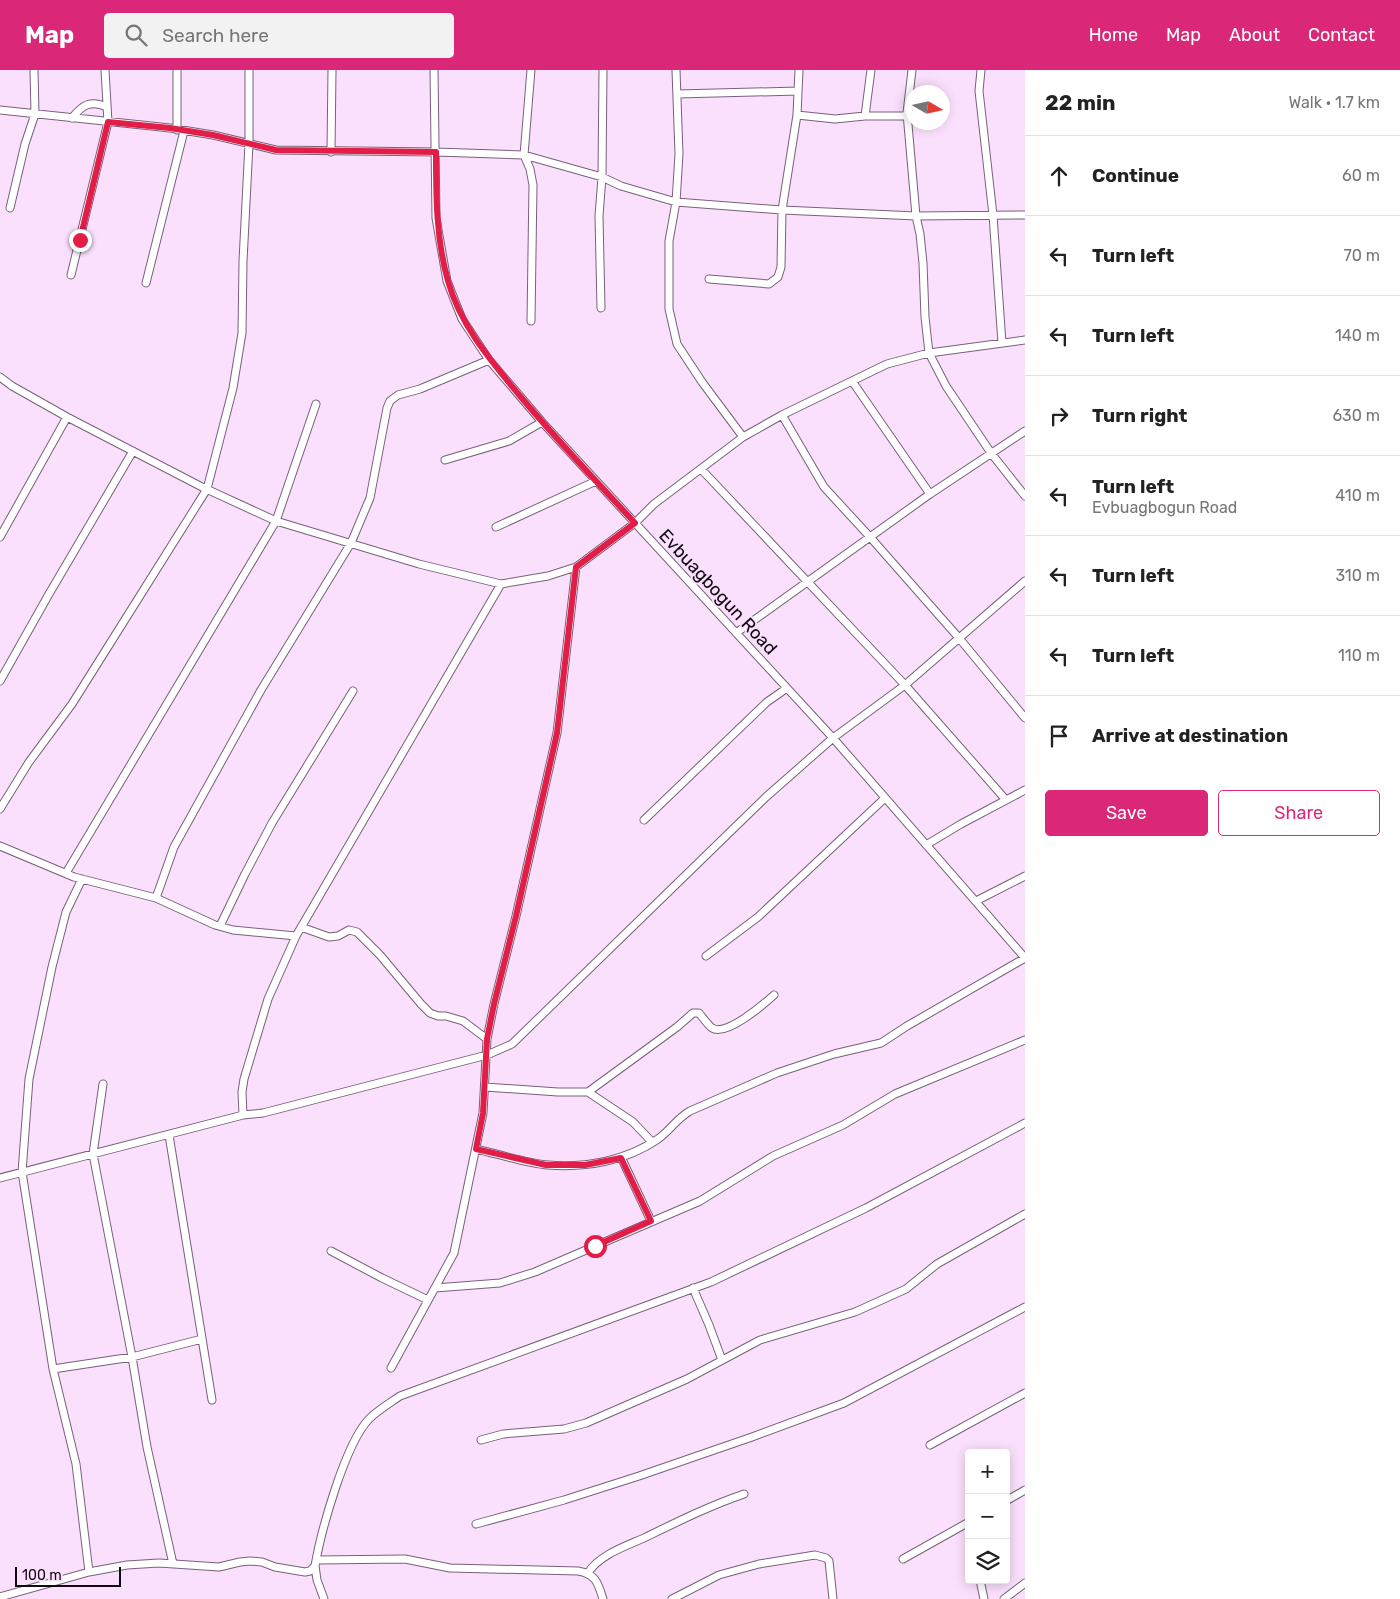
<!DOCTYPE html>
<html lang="en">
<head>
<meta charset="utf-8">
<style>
  body { margin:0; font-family:Rubik,sans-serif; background:#f2f2f2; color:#222 }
  .controls { position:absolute; right:15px; bottom:15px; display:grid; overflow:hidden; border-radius:5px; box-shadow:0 2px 12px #0003 }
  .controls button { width:45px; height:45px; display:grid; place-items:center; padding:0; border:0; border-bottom:1px solid #e0e0e0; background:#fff; color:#222; font:25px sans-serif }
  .compass { position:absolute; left:905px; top:15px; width:45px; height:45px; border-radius:50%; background:#fff; box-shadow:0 2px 12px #0003; rotate:99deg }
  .scale { position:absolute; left:15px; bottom:12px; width:106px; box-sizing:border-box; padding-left:5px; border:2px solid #120913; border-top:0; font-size:14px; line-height:18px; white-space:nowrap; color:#120913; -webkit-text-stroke:4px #fae0fc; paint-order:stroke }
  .stop { position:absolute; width:15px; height:15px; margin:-11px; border:4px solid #e11d48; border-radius:50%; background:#fff }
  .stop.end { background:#e11d48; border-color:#fff; box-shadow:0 1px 5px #0008 }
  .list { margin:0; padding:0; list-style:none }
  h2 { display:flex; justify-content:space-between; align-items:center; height:65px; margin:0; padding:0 20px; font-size:21px }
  h2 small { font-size:16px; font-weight:400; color:#767676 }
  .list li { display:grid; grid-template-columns:32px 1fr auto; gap:15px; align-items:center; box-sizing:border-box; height:80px; padding:0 20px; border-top:1px solid #e0e0e0 }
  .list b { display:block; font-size:19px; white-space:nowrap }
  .list p { margin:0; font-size:16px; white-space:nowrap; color:#767676 }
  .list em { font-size:16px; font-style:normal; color:#767676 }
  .actions { display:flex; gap:10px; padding:15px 20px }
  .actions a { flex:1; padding:11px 0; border:1px solid #db2777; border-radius:5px; text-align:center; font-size:18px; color:#db2777 }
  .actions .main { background:#db2777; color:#fff }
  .icon { flex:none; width:28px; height:28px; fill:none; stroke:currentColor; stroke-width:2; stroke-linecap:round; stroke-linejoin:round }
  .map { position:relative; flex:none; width:1025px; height:1529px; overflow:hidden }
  header { display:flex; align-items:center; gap:30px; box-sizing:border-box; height:70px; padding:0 25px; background:#db2777; color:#fff }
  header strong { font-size:24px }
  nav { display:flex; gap:28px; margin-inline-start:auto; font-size:18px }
  .search { width:350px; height:45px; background:#f2f2f2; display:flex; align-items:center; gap:12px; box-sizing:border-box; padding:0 18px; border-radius:5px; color:#767676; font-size:19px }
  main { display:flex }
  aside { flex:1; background:#fff }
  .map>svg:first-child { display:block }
</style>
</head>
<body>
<header>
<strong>Map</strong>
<div class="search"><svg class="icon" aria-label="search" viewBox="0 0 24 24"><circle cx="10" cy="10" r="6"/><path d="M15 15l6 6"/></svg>Search here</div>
<nav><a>Home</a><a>Map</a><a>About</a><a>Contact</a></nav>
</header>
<main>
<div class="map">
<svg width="1025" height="1529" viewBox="0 0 1025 1529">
  <rect width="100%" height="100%" fill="#fae0fc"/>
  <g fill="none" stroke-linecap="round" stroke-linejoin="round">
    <g stroke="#77617a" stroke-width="9">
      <path id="minor" d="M 177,0 L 177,60
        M 434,0 L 436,148 L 447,211 L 462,249 L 489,290 L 542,352 L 833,668 L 1025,888
        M 676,0 L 679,84 L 676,132 L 669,171 L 669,239 L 677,274 L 702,312 L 743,367
        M 912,0 L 907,43 L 916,146 L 920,164 L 923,193 L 925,247 L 929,283 L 946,316 L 991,383 L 1025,426
        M 981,0 L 979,21 L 993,145 L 1002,273
        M 677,24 L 798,21
        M 0,40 L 170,58 L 213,65 L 276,80 L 436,82 L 524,85 L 602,107 L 621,116 L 676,132 L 782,140 L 916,146 L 1025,145
        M 797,45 L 835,49 L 865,46 L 871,0
        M 865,46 L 907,46
        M 72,48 C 83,34 91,30 107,37
        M 331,82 L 332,0
        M 10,138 L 25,74 L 35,44 L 34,0
        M 71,205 L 108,52 L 105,0
        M 709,209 L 769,214 L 778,207 L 781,197 L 782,140 L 797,45 L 799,0
        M 146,213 L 184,61
        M 601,238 L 599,146 L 602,107 L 603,0
        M 531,251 L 533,115 L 530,99 L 524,85 L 531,0
        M 0,307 L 12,316 L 67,347 L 202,417 L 276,451 L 419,494 L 501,514 L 548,506 L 576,497 L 635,453 L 654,434 L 743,367 L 782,345 L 887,294 L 929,283 L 1025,270
        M 852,311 L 930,424
        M 782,345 L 824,417 L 870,467 L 959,568 L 1025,648
        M 445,390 L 509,371 L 542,352
        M 701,399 L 905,615 L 1006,730
        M 496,457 L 596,411
        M 0,467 L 67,347
        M 501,514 L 296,866 L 268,929 L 244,1009 L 242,1022 L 243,1045 L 263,1043 L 487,985 L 512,974 L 766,727 L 833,668 L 905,615 L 1025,511
        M 736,563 L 930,424 L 1025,361
        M 0,611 L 49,524 L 133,381
        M 0,739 L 29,692 L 72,634 L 207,419 L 233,318 L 242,263 L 243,191 L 249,74 L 249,0
        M 644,750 L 767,632 L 787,618
        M 926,775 L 961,754 L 1025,720
        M 0,776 L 74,807 L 156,828 L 215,855 L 233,860 L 296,866
        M 66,803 L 276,451 L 316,334
        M 82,809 L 66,842 L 52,897 L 29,1009 L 22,1102 L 53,1299 L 76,1394 L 89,1502
        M 156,828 L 174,777 L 261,620 L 351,473 L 370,428 L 387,338 L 390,331 L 398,325 L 420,319 L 489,290
        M 976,831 L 1025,806
        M 220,856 L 245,804 L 272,753 L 353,621
        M 301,857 L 329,867 L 338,866 L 349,860 L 357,862 L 380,885 L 421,934 L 430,943 L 438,946 L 446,946 L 463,951 L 487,969
        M 706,886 L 758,847 L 885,728
        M 103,1014 L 93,1084 L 132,1287 L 147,1377 L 173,1494
        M 485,1017 L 558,1022 L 588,1022 L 677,957 L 693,943 L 699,943 C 703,948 708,955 712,958 C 726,967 764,934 774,925
        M 588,1022 L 633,1052 L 652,1072
        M 169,1065 L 212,1330
        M 476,1079 C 498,1084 526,1093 548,1095 C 586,1098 626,1091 658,1069 C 671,1060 676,1049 690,1041 L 777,1003 L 834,984 L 881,973 L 907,956 L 1025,888
        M 621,1087 L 651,1151
        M 0,1108 L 243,1045
        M 331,1181 L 382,1208 L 428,1230
        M 435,1218 L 500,1213 L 535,1202 L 700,1131 L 773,1086 L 843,1055 L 895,1024 L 1025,970
        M 693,1218 L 709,1255 L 722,1290
        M 391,1298 L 454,1183 L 483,1043 L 487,969 L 494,934 L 516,846 L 557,663 L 576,497
        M 53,1299 L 132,1287 L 202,1269
        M 481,1370 L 503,1364 L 564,1359 L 586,1353 L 687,1309 L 760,1270 L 855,1242 L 906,1219 L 937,1194 L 1025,1144
        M 930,1375 L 1025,1323
        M 1006,1431 L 1025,1420
        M 476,1454 L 564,1430 L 639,1406 L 752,1367 L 844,1333 L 1025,1237
        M 903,1489 L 969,1452
        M 317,1490 L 405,1489 L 450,1498 L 578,1501 C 596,1504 598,1513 603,1529
        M 588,1503 C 599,1485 626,1476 644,1468 C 677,1452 709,1436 744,1424
        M 980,1510 L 984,1529
        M 0,1527 L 89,1502 L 127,1495 L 159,1493 L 219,1497 L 240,1492 L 250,1491 L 262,1492 L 275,1497 L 305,1502 L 310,1501 L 315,1496
        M 324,1529 L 317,1510 L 315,1496 C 321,1461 345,1374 369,1349 C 378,1340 390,1333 400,1326 L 711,1212 L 866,1138 L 1025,1053
        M 672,1529 L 719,1505 L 759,1494 L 815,1485 L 826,1488 L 829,1491 L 833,1529
        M 1004,1529 L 1025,1513"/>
    </g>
    <use href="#minor" stroke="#fff" stroke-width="7"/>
  </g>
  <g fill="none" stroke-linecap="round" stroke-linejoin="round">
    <path stroke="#e11d48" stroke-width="6" d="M 80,170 L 108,52 L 170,58 L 213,65 L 276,80 L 436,82 C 436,125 436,169 448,211 C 460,255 491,291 520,326 C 557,370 596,411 635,453 L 576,497 L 557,663 L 516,846 L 494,934 L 487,969 L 483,1043 L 476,1079 L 546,1095 L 585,1095 L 621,1088 L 651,1151 L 595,1176"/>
  </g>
  <g text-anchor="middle" stroke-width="4" stroke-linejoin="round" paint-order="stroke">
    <g font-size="18" fill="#120913" stroke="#fae0fc">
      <text transform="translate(718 522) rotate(47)" y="6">Evbuagbogun Road</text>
    </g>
  </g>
</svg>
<div class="controls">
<button>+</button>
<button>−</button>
<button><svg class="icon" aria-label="layers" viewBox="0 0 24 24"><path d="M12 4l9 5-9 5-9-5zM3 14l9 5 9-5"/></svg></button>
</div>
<svg class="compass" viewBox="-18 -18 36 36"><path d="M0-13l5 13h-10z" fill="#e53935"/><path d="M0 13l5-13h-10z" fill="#767676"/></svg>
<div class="scale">100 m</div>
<div class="stop" style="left:595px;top:1176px"></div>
<div class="stop end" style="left:80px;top:170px"></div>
</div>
<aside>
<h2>22 min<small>Walk · 1.7 km</small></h2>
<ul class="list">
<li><svg class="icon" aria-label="ahead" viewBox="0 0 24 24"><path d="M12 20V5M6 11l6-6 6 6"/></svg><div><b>Continue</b></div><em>60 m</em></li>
<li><svg class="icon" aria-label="left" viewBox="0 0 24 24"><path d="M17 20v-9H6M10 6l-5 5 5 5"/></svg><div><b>Turn left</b></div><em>70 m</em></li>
<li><svg class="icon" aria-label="left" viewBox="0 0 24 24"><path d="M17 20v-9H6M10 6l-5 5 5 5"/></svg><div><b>Turn left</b></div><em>140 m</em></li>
<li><svg class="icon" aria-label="right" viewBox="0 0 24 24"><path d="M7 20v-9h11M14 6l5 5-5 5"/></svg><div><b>Turn right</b></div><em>630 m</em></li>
<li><svg class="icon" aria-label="left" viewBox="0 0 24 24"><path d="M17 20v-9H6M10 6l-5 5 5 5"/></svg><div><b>Turn left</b><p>Evbuagbogun Road</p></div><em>410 m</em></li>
<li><svg class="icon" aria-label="left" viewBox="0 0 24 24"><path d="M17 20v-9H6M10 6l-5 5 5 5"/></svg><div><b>Turn left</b></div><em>310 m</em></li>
<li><svg class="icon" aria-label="left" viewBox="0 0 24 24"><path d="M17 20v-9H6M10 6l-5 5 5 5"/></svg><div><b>Turn left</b></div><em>110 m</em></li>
<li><svg class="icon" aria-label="arrive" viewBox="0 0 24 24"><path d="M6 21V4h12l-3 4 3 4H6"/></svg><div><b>Arrive at destination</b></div></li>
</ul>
<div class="actions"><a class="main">Save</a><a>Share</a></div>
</aside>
</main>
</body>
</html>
